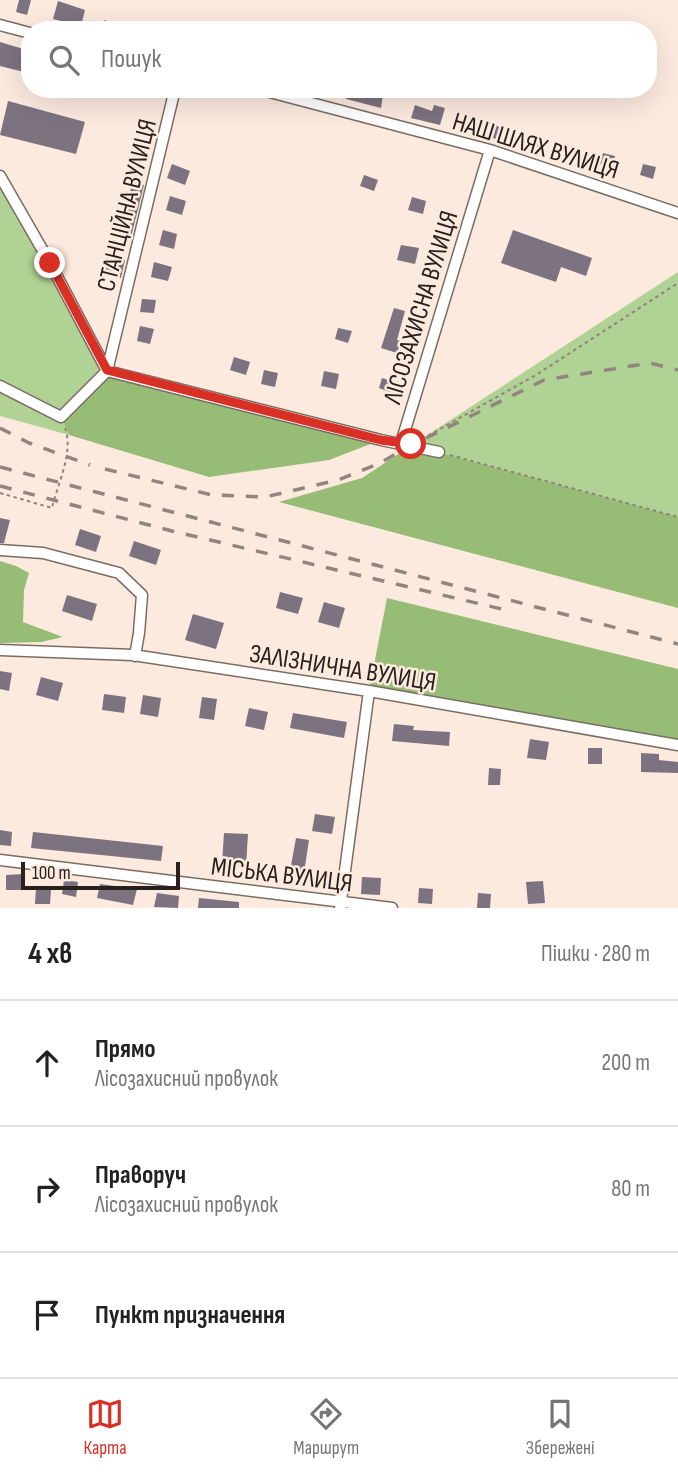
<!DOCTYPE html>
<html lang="uk">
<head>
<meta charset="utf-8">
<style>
  body { margin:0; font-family:"Sofia Sans Condensed",sans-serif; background:#f2f2f2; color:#222 }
  .scale { position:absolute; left:21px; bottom:18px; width:159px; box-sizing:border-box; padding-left:7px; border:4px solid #27201c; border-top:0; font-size:19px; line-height:24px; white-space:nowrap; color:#27201c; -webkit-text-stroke:5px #fceadf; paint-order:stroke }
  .stop { position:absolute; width:21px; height:21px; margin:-16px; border:5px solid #d93025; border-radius:50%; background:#fff }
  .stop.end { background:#d93025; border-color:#fff; box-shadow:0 2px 7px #0008 }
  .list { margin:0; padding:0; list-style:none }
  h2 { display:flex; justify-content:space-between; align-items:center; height:91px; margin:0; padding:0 28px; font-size:30px }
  h2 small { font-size:23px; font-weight:400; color:#767676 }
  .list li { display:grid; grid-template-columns:46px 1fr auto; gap:21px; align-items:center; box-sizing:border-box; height:126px; padding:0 28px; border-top:2px solid #e0e0e0 }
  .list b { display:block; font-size:26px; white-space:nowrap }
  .list p { margin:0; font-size:23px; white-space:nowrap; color:#767676 }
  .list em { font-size:23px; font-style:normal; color:#767676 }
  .icon { flex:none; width:38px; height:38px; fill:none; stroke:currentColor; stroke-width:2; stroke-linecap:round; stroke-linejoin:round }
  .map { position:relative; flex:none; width:678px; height:908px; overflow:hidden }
  .search { position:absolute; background:#fff; box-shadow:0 7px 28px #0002; left:21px; right:21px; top:21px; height:77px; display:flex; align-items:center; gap:18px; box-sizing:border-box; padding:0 24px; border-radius:28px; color:#767676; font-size:26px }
  .sheet { height:469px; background:#fff }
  nav { display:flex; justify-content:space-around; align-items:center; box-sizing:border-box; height:98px; border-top:2px solid #e0e0e0; background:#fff; font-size:19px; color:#767676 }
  nav a { display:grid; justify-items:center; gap:4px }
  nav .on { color:#d93025 }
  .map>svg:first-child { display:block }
</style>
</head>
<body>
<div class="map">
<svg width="678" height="908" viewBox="0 0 678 908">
  <rect width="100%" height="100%" fill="#fceadf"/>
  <path fill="#b0d294" d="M 0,176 L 107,371 L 61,417 L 69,435 L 0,416 Z
    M 678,272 L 678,517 L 412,445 Z"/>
  <path fill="#96bc75" d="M 107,371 L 381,440 L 329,460 L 209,477 L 69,435 L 61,417 Z
    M 412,445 L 678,517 L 678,608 L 279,502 L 362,478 Z
    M 0,561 L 16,566 L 29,573 L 24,590 L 23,622 L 63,637 L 41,642 L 0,643 Z
    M 387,598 L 678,669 L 678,745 L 369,691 Z"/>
  <path fill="#7d727f" d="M 19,0 L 31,0 L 27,15 L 16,12 Z
    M 58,1 L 85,10 L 81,26 L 53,19 Z
    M 104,20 L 128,28 L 128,30 L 100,30 Z
    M 0,42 L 30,51 L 24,72 L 0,66 Z
    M 349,89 L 383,94 L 381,108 L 346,99 Z
    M 8,101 L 85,122 L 76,154 L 0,135 Z
    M 415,105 L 432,111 L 434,105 L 445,108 L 440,125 L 411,118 Z
    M 484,120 L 513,133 L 508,145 L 491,137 L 489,141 L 477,135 Z
    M 533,139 L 545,142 L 541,155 L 529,152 Z
    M 603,153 L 615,156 L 612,168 L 599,164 Z
    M 172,164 L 190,171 L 185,185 L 167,178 Z
    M 643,164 L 656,167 L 653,179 L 640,175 Z
    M 364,175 L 378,180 L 374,191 L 360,186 Z
    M 133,182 L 144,185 L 131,237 L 115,233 L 121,210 L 124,211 Z
    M 170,196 L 186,201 L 182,215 L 166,210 Z
    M 412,197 L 426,201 L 423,214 L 408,210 Z
    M 163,230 L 177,234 L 174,249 L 159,245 Z
    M 513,230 L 592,258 L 586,276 L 561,267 L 556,282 L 501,263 Z
    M 401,245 L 419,248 L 415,264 L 397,260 Z
    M 107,255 L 125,260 L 121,278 L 102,273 Z
    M 154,262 L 172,267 L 168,281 L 151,277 Z
    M 142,299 L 156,300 L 154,313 L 140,312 Z
    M 394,308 L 405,311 L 397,340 L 401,341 L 397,353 L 381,348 Z
    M 140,326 L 154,329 L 150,344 L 137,341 Z
    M 338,328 L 352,331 L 348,343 L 335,339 Z
    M 234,357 L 250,362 L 246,375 L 230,370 Z
    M 264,370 L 278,373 L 275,387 L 261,384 Z
    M 324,371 L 339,374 L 336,389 L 321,386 Z
    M 382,378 L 395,382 L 392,393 L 379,388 Z
    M 0,518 L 10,520 L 4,543 L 0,543 Z
    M 80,529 L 101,536 L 96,552 L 75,545 Z
    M 134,541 L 161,550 L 156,565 L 129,556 Z
    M 280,592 L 303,598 L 298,614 L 276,608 Z
    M 67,595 L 97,604 L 92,621 L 62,611 Z
    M 324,602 L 345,608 L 339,628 L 318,622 Z
    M 193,614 L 224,623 L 216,649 L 185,640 Z
    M 0,671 L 12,673 L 9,691 L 0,689 Z
    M 41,677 L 63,683 L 58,701 L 36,695 Z
    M 104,694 L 126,697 L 124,713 L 102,710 Z
    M 143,695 L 161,698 L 158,717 L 140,714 Z
    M 202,697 L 217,699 L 214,720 L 199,718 Z
    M 249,708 L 268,712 L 264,730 L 245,726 Z
    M 293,713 L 347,722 L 344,738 L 290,728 Z
    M 394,724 L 414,726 L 413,730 L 450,732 L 449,746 L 392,741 Z
    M 530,739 L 549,742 L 546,760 L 527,758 Z
    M 588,748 L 602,748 L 602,764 L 588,764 Z
    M 641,753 L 659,754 L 659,760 L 678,762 L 678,773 L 641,772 Z
    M 489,768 L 501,769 L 500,785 L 488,785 Z
    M 315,814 L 335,817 L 332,834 L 312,831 Z
    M 0,830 L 12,832 L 11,846 L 0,845 Z
    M 33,832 L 163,846 L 161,861 L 31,848 Z
    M 224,833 L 248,834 L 246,866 L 222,864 Z
    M 296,838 L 309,840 L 304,873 L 290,871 Z
    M 22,874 L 22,890 L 6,890 L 6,875 Z
    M 362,877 L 381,878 L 380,895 L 361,894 Z
    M 64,880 L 78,882 L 76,897 L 62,894 Z
    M 543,881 L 545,903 L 528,904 L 526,882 Z
    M 100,884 L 137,889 L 133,905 L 97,898 Z
    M 36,888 L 51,889 L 50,904 L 35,904 Z
    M 419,888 L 433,889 L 432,904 L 418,903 Z
    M 157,893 L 179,896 L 178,908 L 154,907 Z
    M 478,893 L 491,894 L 490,908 L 477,908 Z
    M 199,898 L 239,902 L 239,908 L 198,908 Z"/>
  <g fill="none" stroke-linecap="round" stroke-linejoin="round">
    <g stroke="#7b6c62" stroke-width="13">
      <path id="street" d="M 0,25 L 30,33
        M 258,89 L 490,150 L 678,213
        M 0,176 L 50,263 L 107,371 L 381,440 L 439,452
        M 107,371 L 175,89
        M 0,386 L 61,417 L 107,371
        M 401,443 L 490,150
        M 0,550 L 43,553 L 119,573 L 142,595 L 139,633 L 135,656
        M 0,650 L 133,655 L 369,691 L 678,745
        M 0,860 L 392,908
        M 340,908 L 369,691"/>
    </g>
    <path stroke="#8f837b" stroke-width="2" stroke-dasharray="3.5 3.5" stroke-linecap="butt" d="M 422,439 L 536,375 L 678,283
      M 450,455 L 678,517
      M 0,493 L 52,508 C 58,482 75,451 64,425"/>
    <use href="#street" stroke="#fff" stroke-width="10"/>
    <path stroke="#92857e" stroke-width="3.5" stroke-dasharray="12 12" stroke-linecap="butt" d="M 0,428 L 29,443 L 90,465
      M 0,467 L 678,644
      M 105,469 L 212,495 L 265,497 L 338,480 L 378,464 L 412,445 L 544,380 L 650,363 L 678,370
      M 0,486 L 172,531 L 510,611"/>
  </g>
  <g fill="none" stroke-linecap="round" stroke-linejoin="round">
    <path stroke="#d93025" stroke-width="9" d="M 50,263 L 107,370 L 381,440 L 411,444"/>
  </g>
  <g text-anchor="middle" stroke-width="5" stroke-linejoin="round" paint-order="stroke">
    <g font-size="26" fill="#27201c" stroke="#fceadf">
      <text transform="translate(536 145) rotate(17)" y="9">НАШ ШЛЯХ ВУЛИЦЯ</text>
      <text transform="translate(126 205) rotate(-76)" y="9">СТАНЦІЙНА ВУЛИЦЯ</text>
      <text transform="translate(420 307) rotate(-73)" y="9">ЛІСОЗАХИСНА ВУЛИЦЯ</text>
      <text transform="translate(343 667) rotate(9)" y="9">ЗАЛІЗНИЧНА ВУЛИЦЯ</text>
      <text transform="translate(282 874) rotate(7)" y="9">МІСЬКА ВУЛИЦЯ</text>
    </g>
  </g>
</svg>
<div class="scale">100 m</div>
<div class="stop" style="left:411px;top:444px"></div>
<div class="stop end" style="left:50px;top:263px"></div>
<div class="search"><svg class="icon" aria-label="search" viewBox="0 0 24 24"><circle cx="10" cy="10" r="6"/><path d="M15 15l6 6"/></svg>Пошук</div>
</div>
<section class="sheet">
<h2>4 хв<small>Пішки · 280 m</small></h2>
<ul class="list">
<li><svg class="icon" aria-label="ahead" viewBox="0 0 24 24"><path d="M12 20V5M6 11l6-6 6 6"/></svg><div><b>Прямо</b><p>Лісозахисний провулок</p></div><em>200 m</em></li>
<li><svg class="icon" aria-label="right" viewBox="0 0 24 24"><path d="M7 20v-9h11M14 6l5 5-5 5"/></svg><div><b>Праворуч</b><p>Лісозахисний провулок</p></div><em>80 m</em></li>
<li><svg class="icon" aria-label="arrive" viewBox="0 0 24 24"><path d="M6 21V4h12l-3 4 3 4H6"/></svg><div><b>Пункт призначення</b></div></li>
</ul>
</section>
<nav>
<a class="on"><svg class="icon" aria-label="map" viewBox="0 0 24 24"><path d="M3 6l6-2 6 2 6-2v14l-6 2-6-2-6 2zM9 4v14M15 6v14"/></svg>Карта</a>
<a><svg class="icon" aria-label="directions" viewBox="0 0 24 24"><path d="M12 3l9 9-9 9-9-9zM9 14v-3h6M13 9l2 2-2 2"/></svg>Маршрут</a>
<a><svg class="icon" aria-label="saved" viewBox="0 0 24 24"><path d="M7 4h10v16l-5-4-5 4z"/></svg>Збережені</a>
</nav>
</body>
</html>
